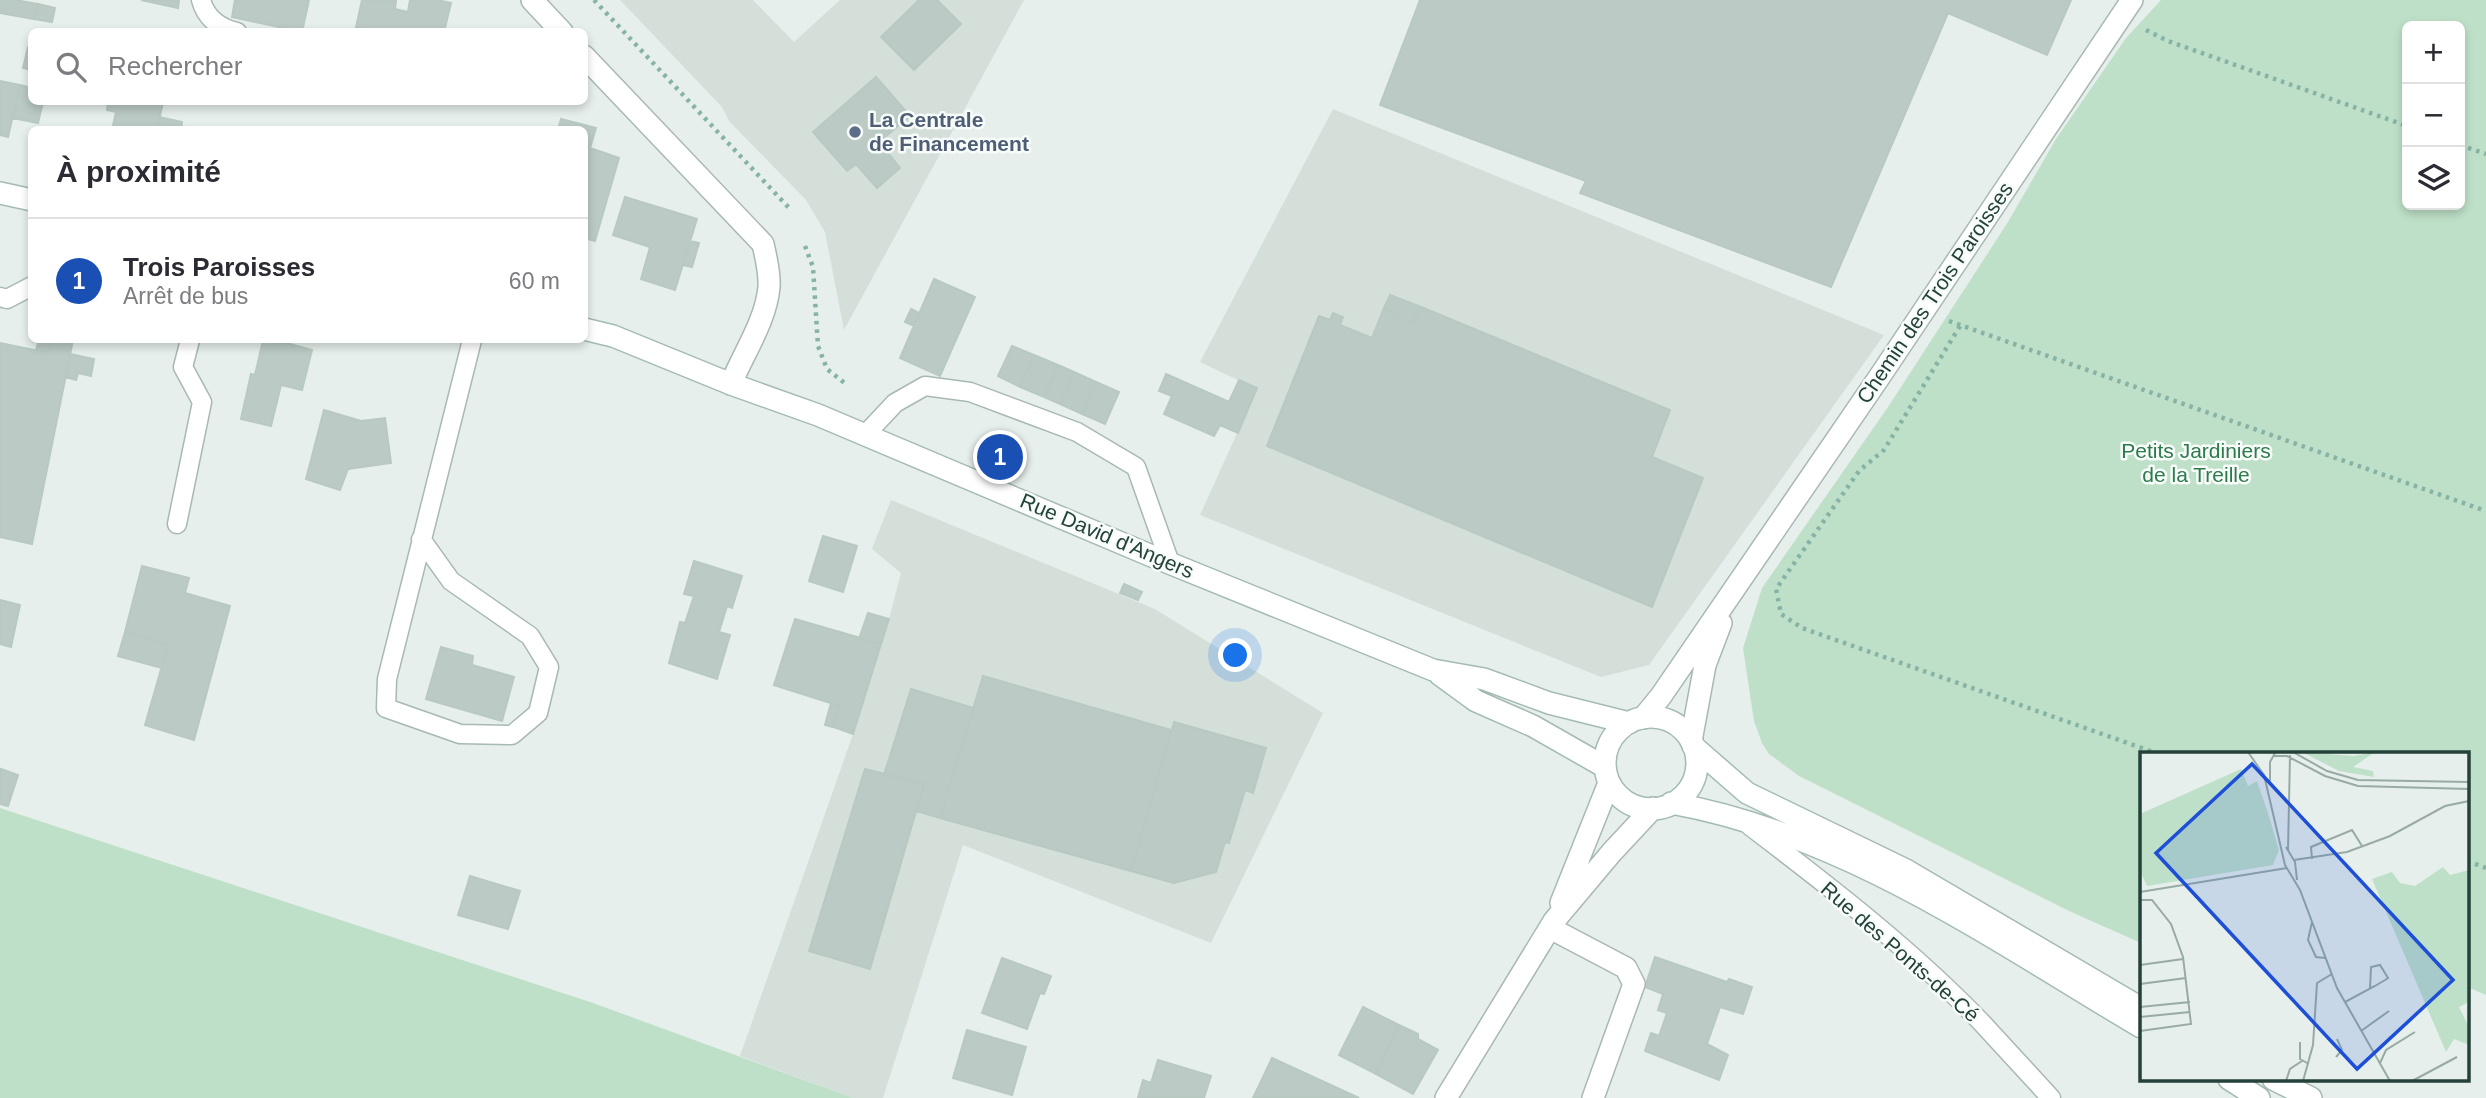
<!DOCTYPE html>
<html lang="fr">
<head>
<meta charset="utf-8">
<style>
  body { margin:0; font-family:Helvetica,sans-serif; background:#f2f2f3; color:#2b2b33 }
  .controls { position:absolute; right:21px; top:21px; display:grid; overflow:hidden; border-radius:10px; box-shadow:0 4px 10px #0003 }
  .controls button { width:63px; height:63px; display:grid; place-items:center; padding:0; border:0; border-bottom:2px solid #e1e1e2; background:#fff; color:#2b2b33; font:35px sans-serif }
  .you { position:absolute; left:1236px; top:656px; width:24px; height:24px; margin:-18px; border:5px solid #fff; border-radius:50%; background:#1a73e8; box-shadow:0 0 0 10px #1a73e833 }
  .badge { display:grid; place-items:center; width:46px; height:46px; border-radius:50%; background:#855347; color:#fff; font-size:23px; font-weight:700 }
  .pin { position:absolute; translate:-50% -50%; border:4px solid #fff; box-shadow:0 2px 7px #0006 }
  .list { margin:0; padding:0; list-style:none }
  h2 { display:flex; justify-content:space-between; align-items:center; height:91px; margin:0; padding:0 28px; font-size:30px }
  h2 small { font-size:23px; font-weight:400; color:#7c7c81 }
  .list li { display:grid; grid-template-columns:46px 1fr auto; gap:21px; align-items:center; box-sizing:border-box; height:126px; padding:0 28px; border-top:2px solid #e1e1e2 }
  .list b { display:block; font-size:26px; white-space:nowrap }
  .list p { margin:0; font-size:23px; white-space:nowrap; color:#7c7c81 }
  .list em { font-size:23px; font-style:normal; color:#7c7c81 }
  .icon { flex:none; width:38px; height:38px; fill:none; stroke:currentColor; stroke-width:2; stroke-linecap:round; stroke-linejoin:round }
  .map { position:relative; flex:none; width:2486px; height:1098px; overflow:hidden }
  .search { position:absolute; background:#fff; box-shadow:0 4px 10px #0003; left:28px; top:28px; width:560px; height:77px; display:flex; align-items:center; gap:18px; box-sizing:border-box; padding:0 24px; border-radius:10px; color:#7c7c81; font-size:26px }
  .panel { position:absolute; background:#fff; box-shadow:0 4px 10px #0003; left:28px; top:126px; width:560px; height:217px; border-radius:10px }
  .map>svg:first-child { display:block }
</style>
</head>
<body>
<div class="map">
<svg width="2486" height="1098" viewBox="0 0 2486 1098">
  <rect width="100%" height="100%" fill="#e6efeb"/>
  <path fill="#d4dfda" d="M 620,0 L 753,0 L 794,42 L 840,0 L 1024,0 L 844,330 L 825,232 L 806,200 L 729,121 L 722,107 Z
    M 1333,109 L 1884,335 L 1649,665 L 1601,677 L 1200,515 L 1257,389 L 1200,362 Z
    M 891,500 L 1155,609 L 1323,713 L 1211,943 L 963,845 L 883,1098 L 853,1098 L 740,1056 L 853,734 L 889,619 L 901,573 L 872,549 Z"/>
  <path fill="#bfe0c8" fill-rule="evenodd" d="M 2161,0 L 2486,0 L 2486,995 L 2467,987 L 2467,753 L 2141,753 L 2141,943 L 2069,911 L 1799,776 L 1769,754 L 1762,743 L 1754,721 L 1743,648 L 1762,588 L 1888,407 L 2008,222 L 2056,139 L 2126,38 ZM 2407,26 L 2460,26 L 2460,205 L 2407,205 Z
    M 0,808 L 593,1003 L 853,1098 L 0,1098 Z"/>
  <path fill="#bbcac4" stroke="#b8c9c2" stroke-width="2" d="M 0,0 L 15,0 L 38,4 L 34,19 L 0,13 Z
    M 141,0 L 179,0 L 178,8 Z
    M 235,0 L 309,0 L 302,32 L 232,17 Z
    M 362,0 L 396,1 L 395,9 L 408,12 L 410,0 L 437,0 L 451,3 L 444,32 L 355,32 Z
    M 919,0 L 937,0 L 961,24 L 914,70 L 881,37 Z
    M 1420,0 L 2071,0 L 2047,55 L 1948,13 L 1831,287 L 1580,193 L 1586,181 L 1380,105 Z
    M 38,4 L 55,8 L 52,22 L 34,19 Z
    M 28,47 L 32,47 L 32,70 L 23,68 Z
    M 876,77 L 910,116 L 879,142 L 900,168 L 877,188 L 856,164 L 847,171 L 813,132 Z
    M 0,81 L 20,85 L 8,137 L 0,135 Z
    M 20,85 L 32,88 L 32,102 L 43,102 L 38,123 L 13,118 Z
    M 108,102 L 163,102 L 157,130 L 112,130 L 116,112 L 107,110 Z
    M 159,117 L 182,122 L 181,130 L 157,130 Z
    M 561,119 L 596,128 L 590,148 L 619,158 L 595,241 L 584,238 L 584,130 L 558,130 Z
    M 625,197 L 697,219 L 675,290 L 641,279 L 650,247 L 613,235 Z
    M 690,241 L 699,243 L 692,267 L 683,265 Z
    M 934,279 L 975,297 L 940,376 L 900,358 Z
    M 1390,295 L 1421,307 L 1411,324 L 1384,308 Z
    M 1421,307 L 1670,410 L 1652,457 L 1703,478 L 1652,607 L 1267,446 L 1319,316 L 1330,320 L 1333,313 L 1343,317 L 1340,325 L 1372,338 L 1384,308 L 1411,324 Z
    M 911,309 L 919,313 L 914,326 L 905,322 Z
    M 39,340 L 52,340 L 49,353 L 36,350 Z
    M 52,340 L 73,340 L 32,544 L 0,537 L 0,343 L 49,353 Z
    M 263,340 L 275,340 L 312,350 L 302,390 L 281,385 L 271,426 L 241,419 L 251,374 L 255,375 Z
    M 1012,346 L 1034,355 L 1020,387 L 998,376 Z
    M 70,354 L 94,359 L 91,376 L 78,373 L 76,380 L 66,377 Z
    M 1034,355 L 1058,365 L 1044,397 L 1020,387 Z
    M 1058,365 L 1074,372 L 1060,404 L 1044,397 Z
    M 1074,372 L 1096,382 L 1082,414 L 1060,404 Z
    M 1166,374 L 1229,402 L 1239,380 L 1257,388 L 1238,433 L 1220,425 L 1214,436 L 1164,414 L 1172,396 L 1159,391 Z
    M 1096,382 L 1119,392 L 1105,424 L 1082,414 Z
    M 324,410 L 361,421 L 385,418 L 391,463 L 348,469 L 340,490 L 306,479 Z
    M 823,536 L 857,546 L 843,592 L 809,581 Z
    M 694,561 L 742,576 L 732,608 L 727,606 L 719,632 L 730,635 L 717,679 L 669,663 L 680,622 L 685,623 L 694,596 L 684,594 Z
    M 142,566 L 189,578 L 185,593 L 230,606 L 194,740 L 145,725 L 168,645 L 125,632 Z
    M 1124,584 L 1142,592 L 1138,600 L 1120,593 Z
    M 0,600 L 20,605 L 11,647 L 0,644 Z
    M 868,613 L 889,619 L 881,644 L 859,639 Z
    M 795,619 L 881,644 L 853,734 L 833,727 L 840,706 L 774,685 Z
    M 125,632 L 168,645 L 162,668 L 118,656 Z
    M 441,647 L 473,656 L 472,665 L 514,677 L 502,721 L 426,699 Z
    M 983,676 L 1171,730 L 1131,871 L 940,818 Z
    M 911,689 L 973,708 L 940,818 L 917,811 L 924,784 L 884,775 Z
    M 831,703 L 840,706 L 833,727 L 825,725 Z
    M 1174,722 L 1266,748 L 1253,793 L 1245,790 L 1229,843 L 1225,842 L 1216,872 L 1174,883 L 1131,871 Z
    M 1,769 L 18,775 L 8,806 L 0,804 Z
    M 865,769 L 924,784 L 870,969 L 809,951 Z
    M 470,876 L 520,891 L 508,929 L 458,915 Z
    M 1655,957 L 1727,982 L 1729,979 L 1752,987 L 1743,1014 L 1720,1007 L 1707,1044 L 1728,1055 L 1719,1080 L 1645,1051 L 1651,1033 L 1659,1036 L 1667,1013 L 1658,1010 L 1663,994 L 1645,987 Z
    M 1002,958 L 1051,976 L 1044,994 L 1040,993 L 1027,1029 L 982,1013 Z
    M 1363,1007 L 1399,1025 L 1376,1074 L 1339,1055 Z
    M 1399,1025 L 1418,1034 L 1418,1039 L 1438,1050 L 1413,1094 L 1376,1074 Z
    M 967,1030 L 1026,1047 L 1012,1095 L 953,1078 Z
    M 1272,1058 L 1359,1098 L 1253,1098 Z
    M 1158,1060 L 1211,1076 L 1204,1098 L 1138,1098 L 1143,1080 L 1151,1083 Z"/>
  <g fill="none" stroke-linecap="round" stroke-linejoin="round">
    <g stroke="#a8b8b2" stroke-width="21">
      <path id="service" d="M 201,0 C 206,18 219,28 237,32
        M 0,297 L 7,299 L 32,286
        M 865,435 L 895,403 L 925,386 L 970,392 L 1077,432 L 1136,467 L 1170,563
        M 177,524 L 202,402 L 183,367 L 190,340
        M 421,539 L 451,581 L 530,636 L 549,667 L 538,713 L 512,735 L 460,734 L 386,708 L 387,679 L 472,340
        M 1750,826 C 1830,887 1912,950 1982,1023 C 2005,1048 2028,1073 2051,1098"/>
    </g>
    <g stroke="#a8b8b2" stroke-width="24">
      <path id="minor" d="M 532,0 L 562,32
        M 584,56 L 763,244 C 766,258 770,272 769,287 C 766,321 743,354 731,384
        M 1643,718 L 1661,696 L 1878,379 L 2132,0
        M 1691,741 L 1705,665 L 1721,623
        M 1561,903 L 1609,783
        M 1550,928 L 1626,968 L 1634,984 L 1593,1098
        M 1446,1098 L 1554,921 L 1612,852 L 1653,808"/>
    </g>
    <g stroke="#a4bbb3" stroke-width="24">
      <path id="secondary" d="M 0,193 L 32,200
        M 584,329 L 613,336 L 731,384 L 818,415 L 1147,554 L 1433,670 L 1484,679 L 1549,703 L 1629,723
        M 1439,674 L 1476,701 L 1533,726 L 1605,767
        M1605 763a46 46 0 1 1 92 0a46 46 0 1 1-92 0Z
        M 1693,746 L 1747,793 L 1906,870 L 2141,1008
        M 1671,803 C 1845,834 1992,939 2141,1027
        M 2229,1079 L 2259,1098
        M 2273,1079 L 2311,1098"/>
    </g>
    <path stroke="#86b3a5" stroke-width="4.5" stroke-dasharray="3.5 5" stroke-linecap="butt" d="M 594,0 L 790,209
      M 2146,30 L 2168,41 L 2407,126
      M 2460,145 L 2486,154
      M 805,246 L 813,267 L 818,346 L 827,369 L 847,385
      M 1949,321 L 2486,511
      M 1960,326 L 1884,450 L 1859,471 L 1776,589 L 1781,614 L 1802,628 L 2156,753
      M 2467,861 L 2486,868"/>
    <use href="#service" stroke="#fff" stroke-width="18"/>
    <use href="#minor" stroke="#fff" stroke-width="21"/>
    <use href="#secondary" stroke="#fff" stroke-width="21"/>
  </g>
  <circle fill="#5c6f8a" stroke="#f7fbf9" stroke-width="2.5" cx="855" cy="132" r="7"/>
  <g text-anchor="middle" stroke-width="5" stroke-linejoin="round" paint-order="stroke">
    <g font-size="21" font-weight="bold" fill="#4e5e75" stroke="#f7fbf9" text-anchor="start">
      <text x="869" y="127">La Centrale<tspan x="869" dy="24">de Financement</tspan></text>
    </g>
    <g font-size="21" fill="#24423a" stroke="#f7fbf9">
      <text transform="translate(1935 293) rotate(-56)" y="7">Chemin des Trois Paroisses</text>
      <text transform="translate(1107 536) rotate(23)" y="7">Rue David d'Angers</text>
      <text transform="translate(1900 952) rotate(41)" y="7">Rue des Ponts-de-Cé</text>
    </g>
    <g font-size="21" fill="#2d7a4b" stroke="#f7fbf9">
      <text x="2196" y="458">Petits Jardiniers<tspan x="2196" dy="24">de la Treille</tspan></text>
    </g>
  </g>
  <g transform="translate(2140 752)">
    <rect width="329" height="329" fill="#e6efeb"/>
    <path d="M 162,0 L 214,4 L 235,0 L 213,15 L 233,19 L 234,25 L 199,19 ZM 101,17 L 108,34 L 117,29 L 129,64 L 139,98 L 133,113 L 7,134 L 0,119 L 0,62 ZM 303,115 L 310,123 L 329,118 L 329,250 L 319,255 L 329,275 L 329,293 L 314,287 L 306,300 L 232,127 L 252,120 L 260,131 L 275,134 Z" fill="#bfe0c8"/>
    <path fill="none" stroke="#98aaa4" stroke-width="2" d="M 108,0 L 124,23 L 145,113 L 160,138 L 197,236 L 250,329M 153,0 L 187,19 L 218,28 L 329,30M 134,4 L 147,4 L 185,24 L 218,34 L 329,37M 130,29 L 130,10 L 135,1M 146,95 L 155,110 L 157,128M 148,98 L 150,3M 172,107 L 171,95 L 212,78 L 222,94M 154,108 L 207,100 L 250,84 L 305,54 L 329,49M 0,140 L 147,116M 0,148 L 12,148 L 31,172 L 43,205 L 51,272 L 0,279M 172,170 L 168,188 L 176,205 L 185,206M 0,213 L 43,207M 0,232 L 46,226M 205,250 L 235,234 L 245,228 L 248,226 L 240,213 L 231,215 L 230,237M 0,255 L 50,250M 0,265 L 50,260M 221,279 L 249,259M 160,290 L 160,307 L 169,312M 196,305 L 202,298 L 197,287M 240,311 L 246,298 L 275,280M 146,329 L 150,317 L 162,309M 163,329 L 173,293 L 177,231 L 192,222M 272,329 L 317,305"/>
    <path fill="#1d4ed8" fill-opacity="0.15" stroke="#1d4ed8" stroke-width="3.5" d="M 112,12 L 313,228 L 217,317 L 16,101 Z"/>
    <rect width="329" height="329" fill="none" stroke="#24423a" stroke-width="3.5"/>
  </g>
</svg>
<div class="controls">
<button>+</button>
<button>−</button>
<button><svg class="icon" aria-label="layers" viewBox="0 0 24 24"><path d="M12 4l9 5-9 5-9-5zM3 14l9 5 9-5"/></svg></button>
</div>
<div class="you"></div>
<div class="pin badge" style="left:1000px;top:457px;background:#1a4fb4">1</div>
<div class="search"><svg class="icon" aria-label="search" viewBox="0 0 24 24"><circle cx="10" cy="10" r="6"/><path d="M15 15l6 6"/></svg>Rechercher</div>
<section class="panel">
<h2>À proximité<small></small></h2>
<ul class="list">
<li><span class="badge" style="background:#1a4fb4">1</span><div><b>Trois Paroisses</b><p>Arrêt de bus</p></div><em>60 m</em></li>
</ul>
</section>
</div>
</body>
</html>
